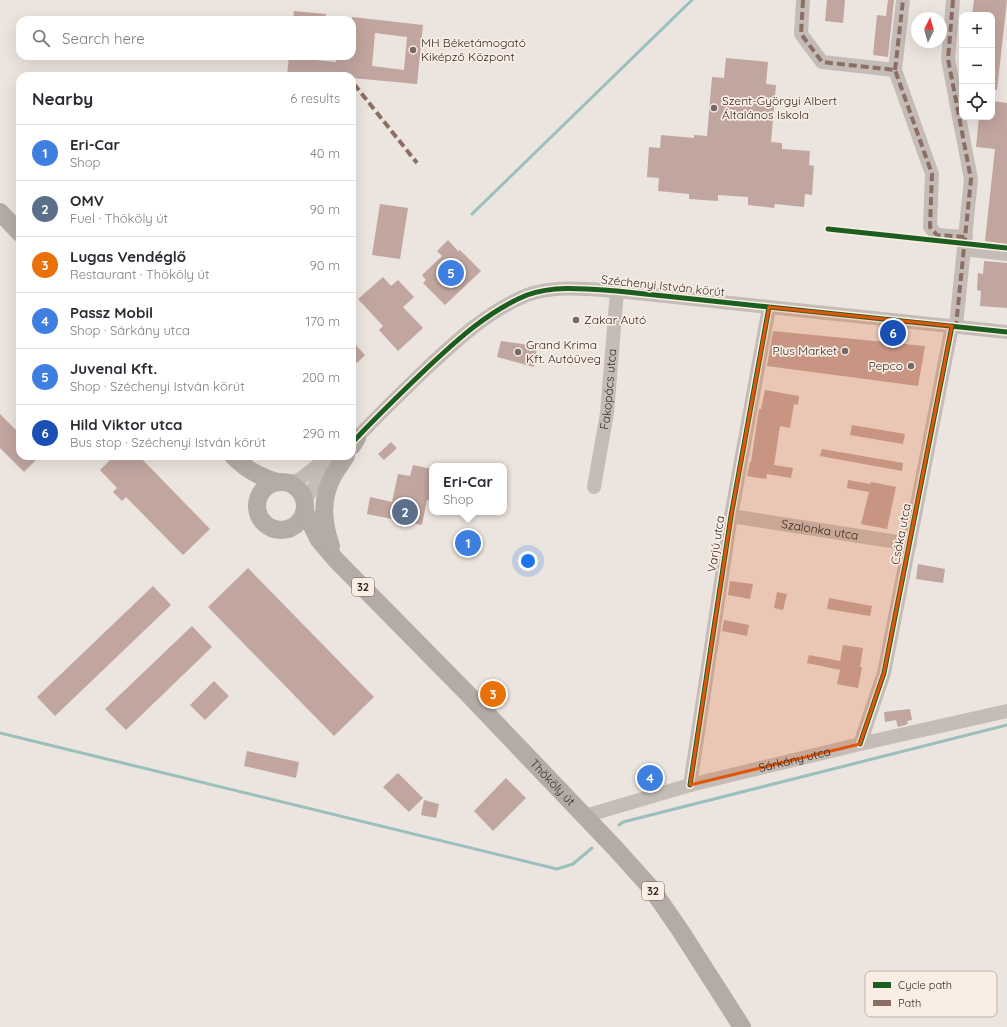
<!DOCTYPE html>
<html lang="en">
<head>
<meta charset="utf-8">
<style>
  body { margin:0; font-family:Quicksand,sans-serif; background:#f7f7f7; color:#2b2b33 }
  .controls { position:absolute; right:12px; top:12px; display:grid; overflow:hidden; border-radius:8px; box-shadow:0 4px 16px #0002 }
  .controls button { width:36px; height:36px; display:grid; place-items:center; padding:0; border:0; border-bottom:1px solid #e1e1e2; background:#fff; color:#2b2b33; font:20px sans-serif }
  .compass { position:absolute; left:911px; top:12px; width:36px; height:36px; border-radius:50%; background:#fff; box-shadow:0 4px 16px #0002; rotate:5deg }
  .you { position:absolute; left:528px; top:561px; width:14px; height:14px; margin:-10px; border:3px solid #fff; border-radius:50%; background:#1a73e8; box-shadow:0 0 0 6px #1a73e833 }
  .badge { display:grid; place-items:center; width:26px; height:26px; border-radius:50%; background:#0b8043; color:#fff; font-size:13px; font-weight:700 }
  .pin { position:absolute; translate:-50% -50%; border:2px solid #fff; box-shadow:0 1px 4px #0006 }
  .popup { position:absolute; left:429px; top:463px; width:78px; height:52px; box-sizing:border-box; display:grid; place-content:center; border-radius:8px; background:#fff; filter:drop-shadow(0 1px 3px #0005); font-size:13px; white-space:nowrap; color:#7c7c81 }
  .popup b { font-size:15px; color:#2b2b33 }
  .popup::after { content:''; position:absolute; left:50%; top:100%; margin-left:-8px; border:8px solid transparent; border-top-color:#fff }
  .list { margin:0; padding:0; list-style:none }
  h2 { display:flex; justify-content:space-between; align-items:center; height:52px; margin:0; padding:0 16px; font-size:17px }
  h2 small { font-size:13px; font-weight:400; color:#7c7c81 }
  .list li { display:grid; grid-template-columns:26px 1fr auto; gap:12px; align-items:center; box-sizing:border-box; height:56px; padding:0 16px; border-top:1px solid #e1e1e2 }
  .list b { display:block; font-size:15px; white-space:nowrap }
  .list p { margin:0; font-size:13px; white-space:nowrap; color:#7c7c81 }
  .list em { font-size:13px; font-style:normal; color:#7c7c81 }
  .icon { flex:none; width:22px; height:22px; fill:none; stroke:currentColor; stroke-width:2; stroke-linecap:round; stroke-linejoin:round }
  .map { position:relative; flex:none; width:1007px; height:1027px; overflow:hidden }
  .search { position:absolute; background:#fff; box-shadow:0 4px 16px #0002; left:16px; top:16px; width:340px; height:44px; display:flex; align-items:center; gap:10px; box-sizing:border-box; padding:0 14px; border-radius:12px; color:#7c7c81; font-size:15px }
  .panel { position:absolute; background:#fff; box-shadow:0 4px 16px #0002; left:16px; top:72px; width:340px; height:388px; border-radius:12px }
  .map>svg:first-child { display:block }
</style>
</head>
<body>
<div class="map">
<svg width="1007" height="1027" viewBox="0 0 1007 1027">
  <rect width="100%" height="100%" fill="#ece4de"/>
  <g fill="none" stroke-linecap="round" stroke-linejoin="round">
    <path stroke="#99c0bc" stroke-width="3" d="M 472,214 L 692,0
      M 0,733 L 557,869 L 573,864 L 592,848
      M 619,825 L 623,822 L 1007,725"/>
  </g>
  <path fill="#c1a59f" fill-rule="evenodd" d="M 827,0 L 845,0 L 843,23 L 825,21 Z
    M 888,0 L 894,0 L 888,57 L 873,55 L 877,15 L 886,16 Z
    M 974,0 L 1007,0 L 997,90 L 992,89 L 992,15 L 972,15 Z
    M 294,11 L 326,14 L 325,20 L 293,20 Z
    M 352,17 L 423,25 L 417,84 L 352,78 L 352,76 L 302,75 L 302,76 L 287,76 L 289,56 L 305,56 L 305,59 L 336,62 L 336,56 L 352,56 ZM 375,33 L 407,37 L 404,70 L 372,66 Z
    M 726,58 L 768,62 L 766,84 L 776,85 L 771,142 L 782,143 L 782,149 L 810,151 L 809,165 L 814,166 L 812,195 L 805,194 L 804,207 L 775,204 L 774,208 L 748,205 L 748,197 L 718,195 L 718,201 L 689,199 L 689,194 L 658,191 L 659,178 L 647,177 L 649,147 L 660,148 L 661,135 L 694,138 L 694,135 L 707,136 L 712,77 L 724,78 Z
    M 992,101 L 1007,103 L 1007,244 L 985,241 L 995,149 L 976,147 L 979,117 L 992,117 Z
    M 380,204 L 408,208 L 400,259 L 372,255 Z
    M 448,240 L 458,251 L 460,250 L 481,271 L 445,305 L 423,283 L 426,280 L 422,275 L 442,256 L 437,251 Z
    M 984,261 L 1007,263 L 1007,308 L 980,306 L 981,291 L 977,290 L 978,273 L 983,274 Z
    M 383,277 L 391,286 L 398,280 L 414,297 L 403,307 L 423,328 L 398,351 L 379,330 L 383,326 L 358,299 Z
    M 773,331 L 925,346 L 918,386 L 767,366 Z
    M 352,341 L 365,355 L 357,363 L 352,358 Z
    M 501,341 L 537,346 L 534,367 L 497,357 Z
    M 765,390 L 799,396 L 798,405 L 794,404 L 790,428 L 780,426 L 774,465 L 793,468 L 791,478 L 767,474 L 766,479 L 747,476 L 750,462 L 751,462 L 759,409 L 761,409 Z
    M 0,414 L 20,434 L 20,456 L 40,456 L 24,472 L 0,448 Z
    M 852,425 L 905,434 L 903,444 L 850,435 Z
    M 391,442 L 397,448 L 384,460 L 378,454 Z
    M 822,449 L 903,463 L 902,471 L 820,456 Z
    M 114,456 L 139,456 L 210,529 L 183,555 L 126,497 L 122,501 L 113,492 L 117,488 L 100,470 Z
    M 413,465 L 432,469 L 432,501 L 427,500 L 422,525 L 367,514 L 370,497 L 392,502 L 398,474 L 410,476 Z
    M 848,480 L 870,484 L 871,482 L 896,487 L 887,529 L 861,524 L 869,492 L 847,488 Z
    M 918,564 L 945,569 L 943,583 L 916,579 Z
    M 248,568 L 374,697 L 334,736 L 208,607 Z
    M 730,581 L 753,584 L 750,599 L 728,595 Z
    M 153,586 L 171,605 L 55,716 L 37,697 Z
    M 777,592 L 787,594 L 783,610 L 774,608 Z
    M 829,598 L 872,606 L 870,616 L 827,609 Z
    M 724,620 L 749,625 L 747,636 L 722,631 Z
    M 192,626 L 212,647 L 126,730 L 105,709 Z
    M 843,645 L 863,648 L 860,667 L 862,667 L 858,688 L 837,684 L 840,670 L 807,663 L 809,655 L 840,661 Z
    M 214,681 L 229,696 L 205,720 L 190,705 Z
    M 910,709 L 912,720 L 907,721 L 908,724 L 898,727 L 896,720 L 885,722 L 884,712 Z
    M 247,751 L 299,762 L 296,778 L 244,766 Z
    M 398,773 L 423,798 L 409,812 L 383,787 Z
    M 506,778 L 526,798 L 493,831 L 474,811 Z
    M 424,800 L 439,804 L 436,818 L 421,815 Z"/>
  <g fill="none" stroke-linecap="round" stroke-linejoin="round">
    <g stroke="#c5bcb7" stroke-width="14">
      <path d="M 803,0 L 801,34 L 822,62 L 895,70 L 932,174 L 930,227 L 937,235 L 966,237"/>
      <path d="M 953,0 L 948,59 L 971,179 L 956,326"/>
      <path d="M 895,70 L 903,0"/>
      <path d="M 964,249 L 1007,254"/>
      <path d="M 352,443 C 376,417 402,392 427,368 C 457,340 488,311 527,295 C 555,285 588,289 617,291 L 1007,332"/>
      <path d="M 287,482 L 299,480 L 330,456"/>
      <path id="s1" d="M 594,487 L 607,413 L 617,291"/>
      <path d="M 305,501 L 312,489 L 336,459"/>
      <path id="s2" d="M 731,516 L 910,544"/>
      <path d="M 860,744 L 884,673 L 952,326"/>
      <path d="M 690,785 L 731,516 L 769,307"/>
      <path id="s3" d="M 585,816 L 690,785 L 860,744 L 1007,711"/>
    </g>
    <g stroke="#b4aba6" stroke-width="18">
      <path d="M 0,212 L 20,233"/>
      <path d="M 352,446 L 357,438"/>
      <path d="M 233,456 C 245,469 260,477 277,482"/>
      <circle cx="281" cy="506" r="24"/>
      <path id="s4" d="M 305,512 L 319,540 L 336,560 L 467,693 L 615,848 L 651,888 L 680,930 L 742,1027"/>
      <path d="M 331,546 C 323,523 321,502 331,480 C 335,471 341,464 346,456"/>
    </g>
    <path stroke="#8d6e63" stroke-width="4" stroke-dasharray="8 4" stroke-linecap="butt" d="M 803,0 L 801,34 L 822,62 L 895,70 L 932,174 L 930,227 L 937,235 L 966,237
      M 953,0 L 948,59 L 971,179 L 956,326
      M 895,70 L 903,0
      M 354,84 L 417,163"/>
    <g stroke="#faeee4" stroke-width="8">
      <path id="cycleway" d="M 828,229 L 1007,248
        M 352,443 C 376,417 402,392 427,368 C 457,340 488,311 527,295 C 555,285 588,289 617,291 L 1007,332
        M 860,744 L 884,673 L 952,326
        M 690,785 L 731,516 L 769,307"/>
    </g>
    <use href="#cycleway" stroke="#1b5e20" stroke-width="5"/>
  </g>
  <path fill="#df570d" fill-opacity="0.2" stroke="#df570d" stroke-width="3" stroke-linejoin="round" d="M 769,307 L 952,326 L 884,673 L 860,744 L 690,785 L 731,516 Z"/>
  <g fill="#756a66" stroke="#faeee4" stroke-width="1.5">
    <circle cx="413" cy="50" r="4"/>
    <circle cx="714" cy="108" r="4"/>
    <circle cx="576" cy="320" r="4"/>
    <circle cx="845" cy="351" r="4"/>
    <circle cx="518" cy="352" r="4"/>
    <circle cx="911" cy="366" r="4"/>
  </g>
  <g text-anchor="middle" stroke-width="3.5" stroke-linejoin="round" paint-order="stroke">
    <g fill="#faeee4" stroke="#70645f" stroke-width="1">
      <rect x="352" y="578" width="22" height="18" rx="3"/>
      <rect x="642" y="882" width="22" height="18" rx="3"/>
    </g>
    <g font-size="11" font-weight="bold" fill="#352926">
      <text x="363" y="591">32</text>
      <text x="653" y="895">32</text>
    </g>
    <g font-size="12" fill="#352926" stroke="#faeee4" text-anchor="start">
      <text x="421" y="47">MH Béketámogató<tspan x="421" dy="14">Kiképző Központ</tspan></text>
      <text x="722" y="105">Szent-Györgyi Albert<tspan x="722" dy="14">Általános Iskola</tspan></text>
      <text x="584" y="324">Zakar Autó</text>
      <text x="526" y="349">Grand Krima<tspan x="526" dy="14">Kft. Autóüveg</tspan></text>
      <text x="837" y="355" text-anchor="end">Plus Market</text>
      <text x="903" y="370" text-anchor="end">Pepco</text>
    </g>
    <g font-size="12" fill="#352926" stroke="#faeee4">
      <text transform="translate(663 286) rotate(6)" y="4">Széchenyi István körút</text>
      <text dy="4" stroke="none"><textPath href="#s1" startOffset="99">Fakopács utca</textPath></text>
      <text dy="4" stroke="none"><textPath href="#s2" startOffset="90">Szalonka utca</textPath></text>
      <text transform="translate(901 534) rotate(-79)" y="4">Csóka utca</text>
      <text transform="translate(716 544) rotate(-81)" y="4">Varjú utca</text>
      <text dy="4" stroke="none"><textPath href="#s3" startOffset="217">Sárkány utca</textPath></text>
      <text dy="4" stroke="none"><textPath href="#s4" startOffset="368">Thököly út</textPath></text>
    </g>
  </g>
  <rect x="865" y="971" width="132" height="46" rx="6" fill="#faeee4" stroke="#bfb3ab" stroke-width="1"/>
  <rect x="873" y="982" width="18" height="6" fill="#1b5e20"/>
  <rect x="873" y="1000" width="18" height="6" fill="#8d6e63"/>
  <g font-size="11" fill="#352926">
    <text x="898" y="989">Cycle path</text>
    <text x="898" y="1007">Path</text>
  </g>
</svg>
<div class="controls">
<button>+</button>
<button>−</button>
<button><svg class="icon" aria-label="locate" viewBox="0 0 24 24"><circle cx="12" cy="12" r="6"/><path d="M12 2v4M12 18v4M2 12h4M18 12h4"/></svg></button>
</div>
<svg class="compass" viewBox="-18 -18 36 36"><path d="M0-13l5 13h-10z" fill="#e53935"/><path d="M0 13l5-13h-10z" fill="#7c7c81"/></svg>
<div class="you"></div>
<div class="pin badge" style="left:468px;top:543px;background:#3f7fe0">1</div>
<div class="popup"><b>Eri-Car</b>Shop</div>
<div class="pin badge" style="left:405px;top:512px;background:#5c6f8a">2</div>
<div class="pin badge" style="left:493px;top:694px;background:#e8710a">3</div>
<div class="pin badge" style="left:650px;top:778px;background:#3f7fe0">4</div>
<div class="pin badge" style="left:451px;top:273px;background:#3f7fe0">5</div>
<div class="pin badge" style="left:893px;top:333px;background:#1a4fb4">6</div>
<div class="search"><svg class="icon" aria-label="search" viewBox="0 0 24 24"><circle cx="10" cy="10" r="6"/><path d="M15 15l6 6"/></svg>Search here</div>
<section class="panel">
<h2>Nearby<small>6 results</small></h2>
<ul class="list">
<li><span class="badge" style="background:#3f7fe0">1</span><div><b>Eri-Car</b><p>Shop</p></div><em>40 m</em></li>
<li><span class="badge" style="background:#5c6f8a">2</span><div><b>OMV</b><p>Fuel · Thököly út</p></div><em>90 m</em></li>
<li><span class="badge" style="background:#e8710a">3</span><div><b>Lugas Vendéglő</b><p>Restaurant · Thököly út</p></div><em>90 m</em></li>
<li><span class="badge" style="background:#3f7fe0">4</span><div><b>Passz Mobil</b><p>Shop · Sárkány utca</p></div><em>170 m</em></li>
<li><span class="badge" style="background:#3f7fe0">5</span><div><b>Juvenal Kft.</b><p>Shop · Széchenyi István körút</p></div><em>200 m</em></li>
<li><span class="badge" style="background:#1a4fb4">6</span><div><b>Hild Viktor utca</b><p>Bus stop · Széchenyi István körút</p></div><em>290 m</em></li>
</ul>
</section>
</div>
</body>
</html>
